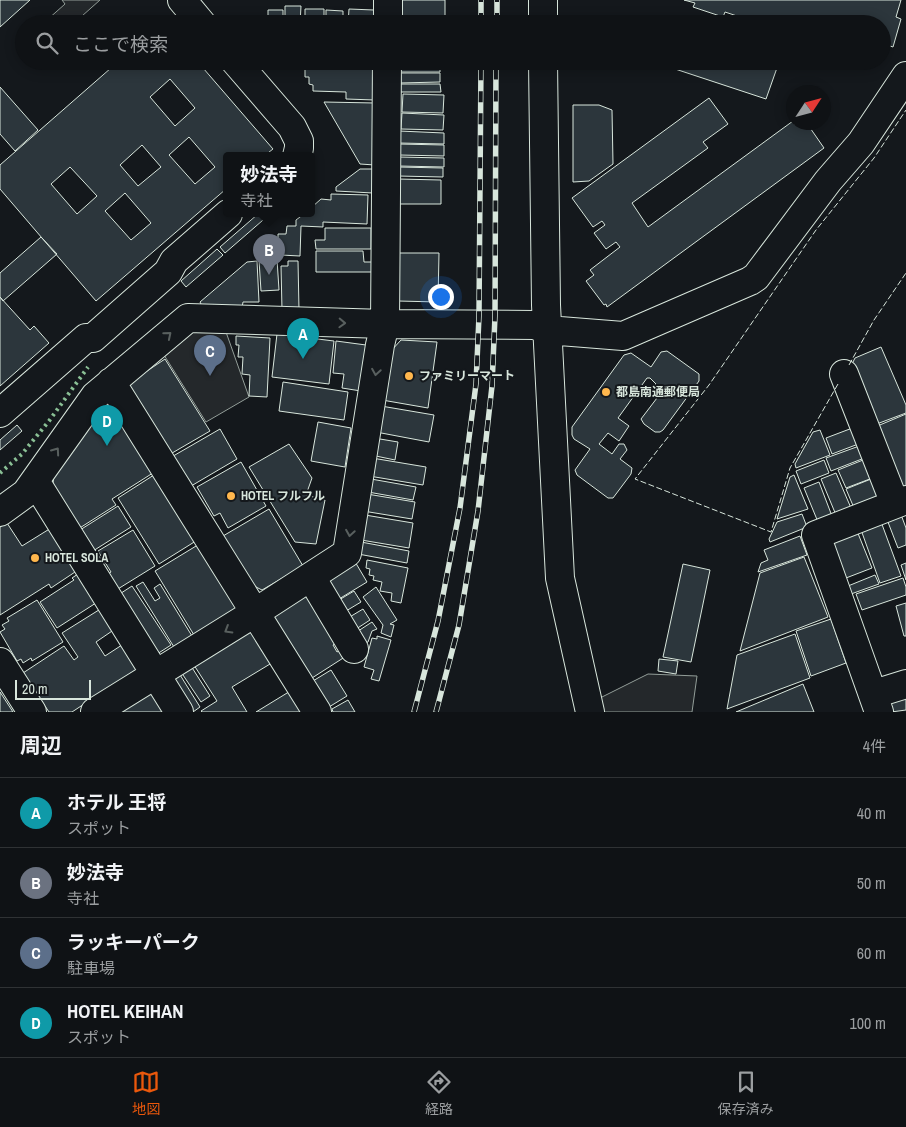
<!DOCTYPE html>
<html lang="ja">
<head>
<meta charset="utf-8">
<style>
  body { margin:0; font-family:"Archivo Narrow","Noto Sans JP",sans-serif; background:#181b1e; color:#f1f3f6 }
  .compass { position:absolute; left:786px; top:85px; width:45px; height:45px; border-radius:50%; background:#0f1215; box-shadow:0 2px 12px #0003; rotate:54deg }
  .scale { position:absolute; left:15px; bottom:12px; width:76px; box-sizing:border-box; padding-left:5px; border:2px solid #d8e6dc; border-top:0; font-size:14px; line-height:18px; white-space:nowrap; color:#d8e6dc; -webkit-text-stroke:4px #14181c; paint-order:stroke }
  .you { position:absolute; left:440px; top:296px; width:18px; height:18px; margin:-12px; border:4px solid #fff; border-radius:50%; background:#1a73e8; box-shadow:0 0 0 8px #1a73e833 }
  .badge { display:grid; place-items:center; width:32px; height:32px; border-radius:50%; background:#ea580c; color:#fff; font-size:16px; font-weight:700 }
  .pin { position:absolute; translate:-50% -41px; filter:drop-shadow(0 1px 2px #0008) }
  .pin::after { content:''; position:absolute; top:26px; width:18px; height:15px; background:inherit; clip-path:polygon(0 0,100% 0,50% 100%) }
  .popup { position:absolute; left:223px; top:152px; width:92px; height:65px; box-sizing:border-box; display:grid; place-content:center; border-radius:5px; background:#0f1215; filter:drop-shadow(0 1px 4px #0005); font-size:16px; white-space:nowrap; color:#9b9ea0 }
  .popup b { font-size:19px; color:#f1f3f6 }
  .popup::after { content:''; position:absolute; left:50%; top:100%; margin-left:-10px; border:10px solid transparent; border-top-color:#0f1215 }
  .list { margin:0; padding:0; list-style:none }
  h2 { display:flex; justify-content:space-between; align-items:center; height:65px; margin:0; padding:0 20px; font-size:21px }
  h2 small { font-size:16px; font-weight:400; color:#9b9ea0 }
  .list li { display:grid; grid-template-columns:32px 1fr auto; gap:15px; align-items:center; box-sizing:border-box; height:70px; padding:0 20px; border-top:1px solid #2f3234 }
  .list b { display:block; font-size:19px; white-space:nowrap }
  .list p { margin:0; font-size:16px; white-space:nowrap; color:#9b9ea0 }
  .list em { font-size:16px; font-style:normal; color:#9b9ea0 }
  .icon { flex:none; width:28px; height:28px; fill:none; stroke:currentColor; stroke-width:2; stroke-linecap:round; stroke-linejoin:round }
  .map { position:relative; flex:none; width:906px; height:712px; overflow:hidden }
  .search { position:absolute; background:#0f1215; box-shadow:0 2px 12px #0003; left:15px; right:15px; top:15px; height:55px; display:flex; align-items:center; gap:12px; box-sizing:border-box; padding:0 18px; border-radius:28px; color:#9b9ea0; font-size:19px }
  .sheet { height:345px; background:#0f1215 }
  nav { display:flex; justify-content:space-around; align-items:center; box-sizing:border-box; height:70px; border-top:1px solid #2f3234; background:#0f1215; font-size:14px; color:#9b9ea0 }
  nav a { display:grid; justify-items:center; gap:2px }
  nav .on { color:#ea580c }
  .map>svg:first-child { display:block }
</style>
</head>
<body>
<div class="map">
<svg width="906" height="712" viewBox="0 0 906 712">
  <rect width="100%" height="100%" fill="#14181c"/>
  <path fill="#24282b" stroke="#939e99" d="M 62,0 L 100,0 L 73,24 L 50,24 L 47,20 L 65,4 Z
    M 191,331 L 226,332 L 249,397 L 206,422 L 164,355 Z
    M 648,674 L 697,676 L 692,712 L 600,712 L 596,700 Z"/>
  <path fill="#2c363c" stroke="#d8e6dc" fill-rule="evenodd" d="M 0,0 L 30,0 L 0,27 Z
    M 399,0 L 445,0 L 445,24 L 399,24 Z
    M 684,0 L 901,0 L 896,17 L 901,19 L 893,47 L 887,45 L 882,60 L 882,24 L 745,24 L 735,21 L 737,16 L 725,12 L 723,17 L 693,7 L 695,3 Z
    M 285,6 L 301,6 L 300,24 L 285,24 Z
    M 305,9 L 324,9 L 324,24 L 305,24 Z
    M 349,9 L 374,10 L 373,24 L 348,24 Z
    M 268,10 L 283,10 L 283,24 L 268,24 Z
    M 326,10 L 343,11 L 343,24 L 326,24 Z
    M 119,61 L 197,61 L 273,149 L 264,156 L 226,156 L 226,189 L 96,301 L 0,189 L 0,165 ZM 170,79 L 195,108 L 175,126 L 150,97 ZM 189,137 L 215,167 L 195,184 L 169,155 ZM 142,145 L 161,167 L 138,186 L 120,165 ZM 70,167 L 97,196 L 77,214 L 51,184 ZM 125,193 L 151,223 L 131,240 L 105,211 Z
    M 295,61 L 375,61 L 375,100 L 346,99 L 346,92 L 313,91 L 313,85 L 309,84 L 309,77 L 305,77 L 305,68 L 295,68 Z
    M 398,61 L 440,61 L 440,72 L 399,72 Z
    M 661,61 L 767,61 L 778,65 L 766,99 L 660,64 Z
    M 399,73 L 440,73 L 440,82 L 399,83 Z
    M 399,84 L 440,84 L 441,92 L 399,92 Z
    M 0,87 L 38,130 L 15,151 L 0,134 Z
    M 403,94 L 444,95 L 443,113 L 402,112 Z
    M 709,98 L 728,124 L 703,142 L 708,148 L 632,203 L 648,227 L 793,121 L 795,125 L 798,122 L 806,122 L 824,148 L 607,307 L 606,304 L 604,305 L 586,281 L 594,275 L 590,270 L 620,247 L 616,242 L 606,249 L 594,233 L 605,225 L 602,221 L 593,227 L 572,198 Z
    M 324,102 L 375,103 L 375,165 L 360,164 Z
    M 573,105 L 599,105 L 612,110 L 613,164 L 589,181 L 573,182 Z
    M 402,113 L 444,115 L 443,130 L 401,129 Z
    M 399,131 L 444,133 L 444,144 L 399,143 Z
    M 399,144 L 444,145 L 444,156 L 399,155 Z
    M 399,157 L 444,158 L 444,167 L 399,166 Z
    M 399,167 L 443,168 L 443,177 L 398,176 Z
    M 360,169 L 373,169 L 373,193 L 336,191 L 336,187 Z
    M 398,179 L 441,180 L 441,204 L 398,204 Z
    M 331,194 L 368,195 L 367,224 L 323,222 L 323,227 L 301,226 L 300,256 L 261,254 L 261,247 L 271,239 L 278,239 L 278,234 L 286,234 L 287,226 L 296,226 L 296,220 L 304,214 L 312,214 L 312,207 L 321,199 L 331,200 Z
    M 258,214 L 270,214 L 225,253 L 220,247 Z
    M 325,228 L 371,228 L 371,249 L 316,249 L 315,240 L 325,240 Z
    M 41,237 L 57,254 L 3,301 L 0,297 L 0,273 Z
    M 217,249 L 223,255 L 186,287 L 181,281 Z
    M 316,251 L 363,251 L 364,262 L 372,262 L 372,272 L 316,272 Z
    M 398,253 L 439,253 L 438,302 L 398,301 Z
    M 277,259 L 279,290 L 261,291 L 259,260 Z
    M 257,261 L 259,302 L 243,302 L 242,308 L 204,310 L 200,302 L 247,262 Z
    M 288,261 L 298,261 L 299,310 L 282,310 L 281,266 L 288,266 Z
    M 0,297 L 30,330 L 34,326 L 49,343 L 0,386 Z
    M 277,334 L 334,341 L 329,384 L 272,377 Z
    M 236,336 L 270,338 L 267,397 L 249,396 L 250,375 L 242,374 L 243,357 L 238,357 L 239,345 L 236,345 Z
    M 401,340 L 437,342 L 428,408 L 382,400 L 390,352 Z
    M 336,341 L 366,345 L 361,391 L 342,388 L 344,374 L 333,373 Z
    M 881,347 L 906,405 L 906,413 L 874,425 L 852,364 L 855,358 Z
    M 667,351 L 699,374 L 699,381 L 663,430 L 660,432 L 655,432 L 644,424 L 641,419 L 657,398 L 652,397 L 650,391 L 656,384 L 650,378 L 647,378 L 618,418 L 629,426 L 619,441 L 608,433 L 599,444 L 612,454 L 619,444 L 624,444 L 627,450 L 620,459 L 632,468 L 631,474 L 613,498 L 608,498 L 577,475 L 575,470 L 590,449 L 574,439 L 572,435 L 572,427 L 624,355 L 631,353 L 651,367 L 661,352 Z
    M 165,359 L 210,431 L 167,456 L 128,393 L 129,383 Z
    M 283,382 L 348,392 L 344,420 L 279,411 Z
    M 109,405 L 156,471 L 112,499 L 116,505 L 75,531 L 52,491 L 54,475 L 103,407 Z
    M 381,406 L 434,415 L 429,442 L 376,432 Z
    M 906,414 L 906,487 L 899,486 L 875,427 Z
    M 318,422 L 351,428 L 345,467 L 311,461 Z
    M 17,425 L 22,431 L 0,450 L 0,440 Z
    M 855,427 L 861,443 L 832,454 L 826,438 Z
    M 220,429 L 237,459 L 186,489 L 168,459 Z
    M 820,430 L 830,455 L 796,468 L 795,464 L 813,432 Z
    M 374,438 L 398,442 L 395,460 L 371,455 Z
    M 289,444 L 312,478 L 306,495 L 325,500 L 316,544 L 295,542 L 249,467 Z
    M 862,445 L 867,457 L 831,471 L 826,458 Z
    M 372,458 L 426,467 L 423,485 L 369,476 Z
    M 868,458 L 875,477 L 846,488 L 838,470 Z
    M 824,460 L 829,473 L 801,484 L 796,471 Z
    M 241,462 L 266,506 L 228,528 L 220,513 L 214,516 L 197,487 Z
    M 157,473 L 199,539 L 159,564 L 118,498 Z
    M 836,473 L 851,508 L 836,515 L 821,479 Z
    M 794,475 L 808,509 L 777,519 L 790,477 Z
    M 876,477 L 879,498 L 854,508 L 846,489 Z
    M 371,479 L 416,487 L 413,500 L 368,492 Z
    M 819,482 L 832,516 L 818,522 L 804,488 Z
    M 367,494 L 415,502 L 412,519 L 363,511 Z
    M 118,506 L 131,527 L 93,551 L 80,530 Z
    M 269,509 L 303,566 L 262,590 L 252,585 L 223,536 Z
    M 900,512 L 906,528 L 906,545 L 898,548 L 886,517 Z
    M 802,514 L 807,527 L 770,542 L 769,539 L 777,522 Z
    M 365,515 L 413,523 L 409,548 L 361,540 Z
    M 880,519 L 901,576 L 880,583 L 860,527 Z
    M 7,523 L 22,546 L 51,528 L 78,570 L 51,588 L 49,584 L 0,615 L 0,527 Z
    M 133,530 L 155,566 L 113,592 L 108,574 L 111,572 L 98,551 Z
    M 857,531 L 872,568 L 846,578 L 831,541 Z
    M 800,536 L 807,555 L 758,572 L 761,563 L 768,560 L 764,550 Z
    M 361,542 L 409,551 L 407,563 L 358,554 Z
    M 201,543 L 237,601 L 235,609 L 194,635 L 155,571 Z
    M 804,557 L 828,617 L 740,651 L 760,573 Z
    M 354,560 L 367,582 L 334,602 L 320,580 Z
    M 367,560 L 408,568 L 401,603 L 391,601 L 392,593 L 380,591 L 382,582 L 373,580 L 374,576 L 369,575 L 370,569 L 366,568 Z
    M 906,563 L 906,580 L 901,565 Z
    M 683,564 L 710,570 L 691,662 L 663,657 Z
    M 81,572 L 99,601 L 57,628 L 40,602 L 74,580 L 72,578 Z
    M 875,575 L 879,584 L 851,594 L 848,586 Z
    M 903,578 L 906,587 L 906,595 L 862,610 L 856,594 Z
    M 143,582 L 155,601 L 160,598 L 154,588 L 160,584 L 192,636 L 174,647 L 136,586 Z
    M 132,586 L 171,645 L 154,656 L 115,597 Z
    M 376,587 L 397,620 L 390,624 L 394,625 L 391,637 L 381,633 L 383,625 L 363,597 Z
    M 310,588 L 343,638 L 333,645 L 337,652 L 346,647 L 351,653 L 312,678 L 270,613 Z
    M 354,591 L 361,602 L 341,614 L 334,603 Z
    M 37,600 L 63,642 L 32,661 L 31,658 L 23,663 L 21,659 L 17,661 L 0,632 L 5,629 L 2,625 L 9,621 L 7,618 Z
    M 906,603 L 906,636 L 904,636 L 896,606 Z
    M 102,608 L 115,629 L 96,642 L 105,656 L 125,643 L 140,667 L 72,712 L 49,712 L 23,673 L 64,646 L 74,660 L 78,657 L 62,633 Z
    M 363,609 L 370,620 L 350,633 L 343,621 Z
    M 831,619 L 846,663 L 811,676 L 796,631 Z
    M 372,622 L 377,629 L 372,631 L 368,642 L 359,647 L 352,635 Z
    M 252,625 L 275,661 L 232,687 L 247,712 L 202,712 L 201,711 L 217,701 L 192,662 Z
    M 795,634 L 810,678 L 727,709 L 737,655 Z
    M 377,636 L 391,640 L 379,681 L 371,679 L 374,670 L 364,667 L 372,638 L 377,639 Z
    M 659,659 L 678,661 L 676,674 L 658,671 Z
    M 191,666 L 210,696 L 201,702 L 181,672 Z
    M 177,670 L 200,707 L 193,712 L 188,712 L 166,677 Z
    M 331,670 L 347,696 L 324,710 L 308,684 Z
    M 803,684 L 814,712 L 736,712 Z
    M 154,687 L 169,712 L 113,712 Z
    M 292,690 L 305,712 L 256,712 Z
    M 0,692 L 13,712 L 0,712 Z
    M 906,693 L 906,710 L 891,712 L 887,699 Z
    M 348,700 L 355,712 L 333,712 L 332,709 Z"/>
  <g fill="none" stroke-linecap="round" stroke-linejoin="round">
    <g stroke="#d8e6dc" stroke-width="30">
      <path id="minor" d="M 182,0 L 202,24
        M 543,0 L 543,24
        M 388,24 L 388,0
        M 235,61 L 292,127 L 299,141 L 299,148 L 297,156
        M 543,61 L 546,305 L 560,578 L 590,712
        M 844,374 L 895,504
        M 111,382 L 317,712
        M 0,413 L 86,338 L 93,338 L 168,272 L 174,261 L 228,214
        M 35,481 L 179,712
        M 0,512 L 26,493 L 95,396 L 188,318 L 385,324 L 535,325 L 547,330 L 623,336 L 750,281 L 756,277 L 828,181 L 861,143 L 906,76
        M 311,577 L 354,649
        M 0,662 L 32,712
        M 874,694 L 906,684
        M 95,712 L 256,612 L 347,553 L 380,345 L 385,324 L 387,61
        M 879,712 L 816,535 L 906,500"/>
    </g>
    <use href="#minor" stroke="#14181c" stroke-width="28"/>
    <g stroke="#d8e6dc" stroke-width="5.5">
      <path id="rail" d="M 481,24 L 481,0
        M 497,24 L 497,0
        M 414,712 L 438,621 L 460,508 L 476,384 L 479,316 L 481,61
        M 436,712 L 459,625 L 478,511 L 492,386 L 495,316 L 496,61"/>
    </g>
    <use href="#rail" stroke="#14181c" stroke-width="4" stroke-dasharray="11" stroke-linecap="butt"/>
    <path stroke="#8ac095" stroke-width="4" stroke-dasharray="2.5 4" stroke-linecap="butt" d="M 0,473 L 22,454 L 49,421 L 88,367"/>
    <path stroke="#d8e6dc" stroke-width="1" stroke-dasharray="6 2.5" stroke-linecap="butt" d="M 849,365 L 874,320 L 906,273
      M 838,384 L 790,468 L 771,532 L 635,479 L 709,385 L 816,230 L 874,158 L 906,110"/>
  </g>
  <defs><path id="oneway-chevron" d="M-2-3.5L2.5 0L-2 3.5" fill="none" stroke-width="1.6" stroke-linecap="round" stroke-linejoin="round" transform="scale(1.25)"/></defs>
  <g stroke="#59605f">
    <use href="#oneway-chevron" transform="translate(342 323) rotate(2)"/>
    <use href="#oneway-chevron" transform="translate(168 335) rotate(-40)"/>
    <use href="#oneway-chevron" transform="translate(376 372) rotate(99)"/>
    <use href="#oneway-chevron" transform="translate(56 451) rotate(-55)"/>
    <use href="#oneway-chevron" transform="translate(350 533) rotate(99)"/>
    <use href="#oneway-chevron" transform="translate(228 630) rotate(149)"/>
  </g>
  <g fill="#ffb74d" stroke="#14181c" stroke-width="2">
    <circle cx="409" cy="376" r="5"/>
    <circle cx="606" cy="392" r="5"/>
    <circle cx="231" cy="496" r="5"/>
    <circle cx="35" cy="558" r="5"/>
  </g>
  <g text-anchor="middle" stroke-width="4" stroke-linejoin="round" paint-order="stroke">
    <g font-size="12" font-weight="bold" fill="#d8e6dc" stroke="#14181c" text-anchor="start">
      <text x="419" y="380">ファミリーマート</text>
      <text x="616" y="396">都島南通郵便局</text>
      <text x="241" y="500">HOTEL フルフル</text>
      <text x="45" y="562">HOTEL SOLA</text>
    </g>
  </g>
</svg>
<svg class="compass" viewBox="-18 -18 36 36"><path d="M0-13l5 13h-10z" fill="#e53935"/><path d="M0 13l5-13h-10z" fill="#9b9ea0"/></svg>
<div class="scale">20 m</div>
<div class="you"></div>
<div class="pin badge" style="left:303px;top:359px;background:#0f9aa8">A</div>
<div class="pin badge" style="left:269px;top:275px;background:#6b7280">B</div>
<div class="popup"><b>妙法寺</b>寺社</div>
<div class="pin badge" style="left:210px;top:376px;background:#5c6f8a">C</div>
<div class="pin badge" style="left:107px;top:446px;background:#0f9aa8">D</div>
<div class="search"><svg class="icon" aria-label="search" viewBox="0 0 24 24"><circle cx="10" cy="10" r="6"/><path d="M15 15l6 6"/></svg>ここで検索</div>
</div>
<section class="sheet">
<h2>周辺<small>4件</small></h2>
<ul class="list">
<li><span class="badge" style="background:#0f9aa8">A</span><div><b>ホテル 王将</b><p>スポット</p></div><em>40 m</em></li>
<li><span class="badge" style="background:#6b7280">B</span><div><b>妙法寺</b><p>寺社</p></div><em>50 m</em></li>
<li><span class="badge" style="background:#5c6f8a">C</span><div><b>ラッキーパーク</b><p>駐車場</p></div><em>60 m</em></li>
<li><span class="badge" style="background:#0f9aa8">D</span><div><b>HOTEL KEIHAN</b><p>スポット</p></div><em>100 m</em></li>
</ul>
</section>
<nav>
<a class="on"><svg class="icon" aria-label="map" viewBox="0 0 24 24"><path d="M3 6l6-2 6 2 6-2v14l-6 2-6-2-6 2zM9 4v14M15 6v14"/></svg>地図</a>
<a><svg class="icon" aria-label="directions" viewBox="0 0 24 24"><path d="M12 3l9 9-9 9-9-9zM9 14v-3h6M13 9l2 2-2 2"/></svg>経路</a>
<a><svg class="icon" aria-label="saved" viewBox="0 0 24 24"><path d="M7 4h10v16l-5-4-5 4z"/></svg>保存済み</a>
</nav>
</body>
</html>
